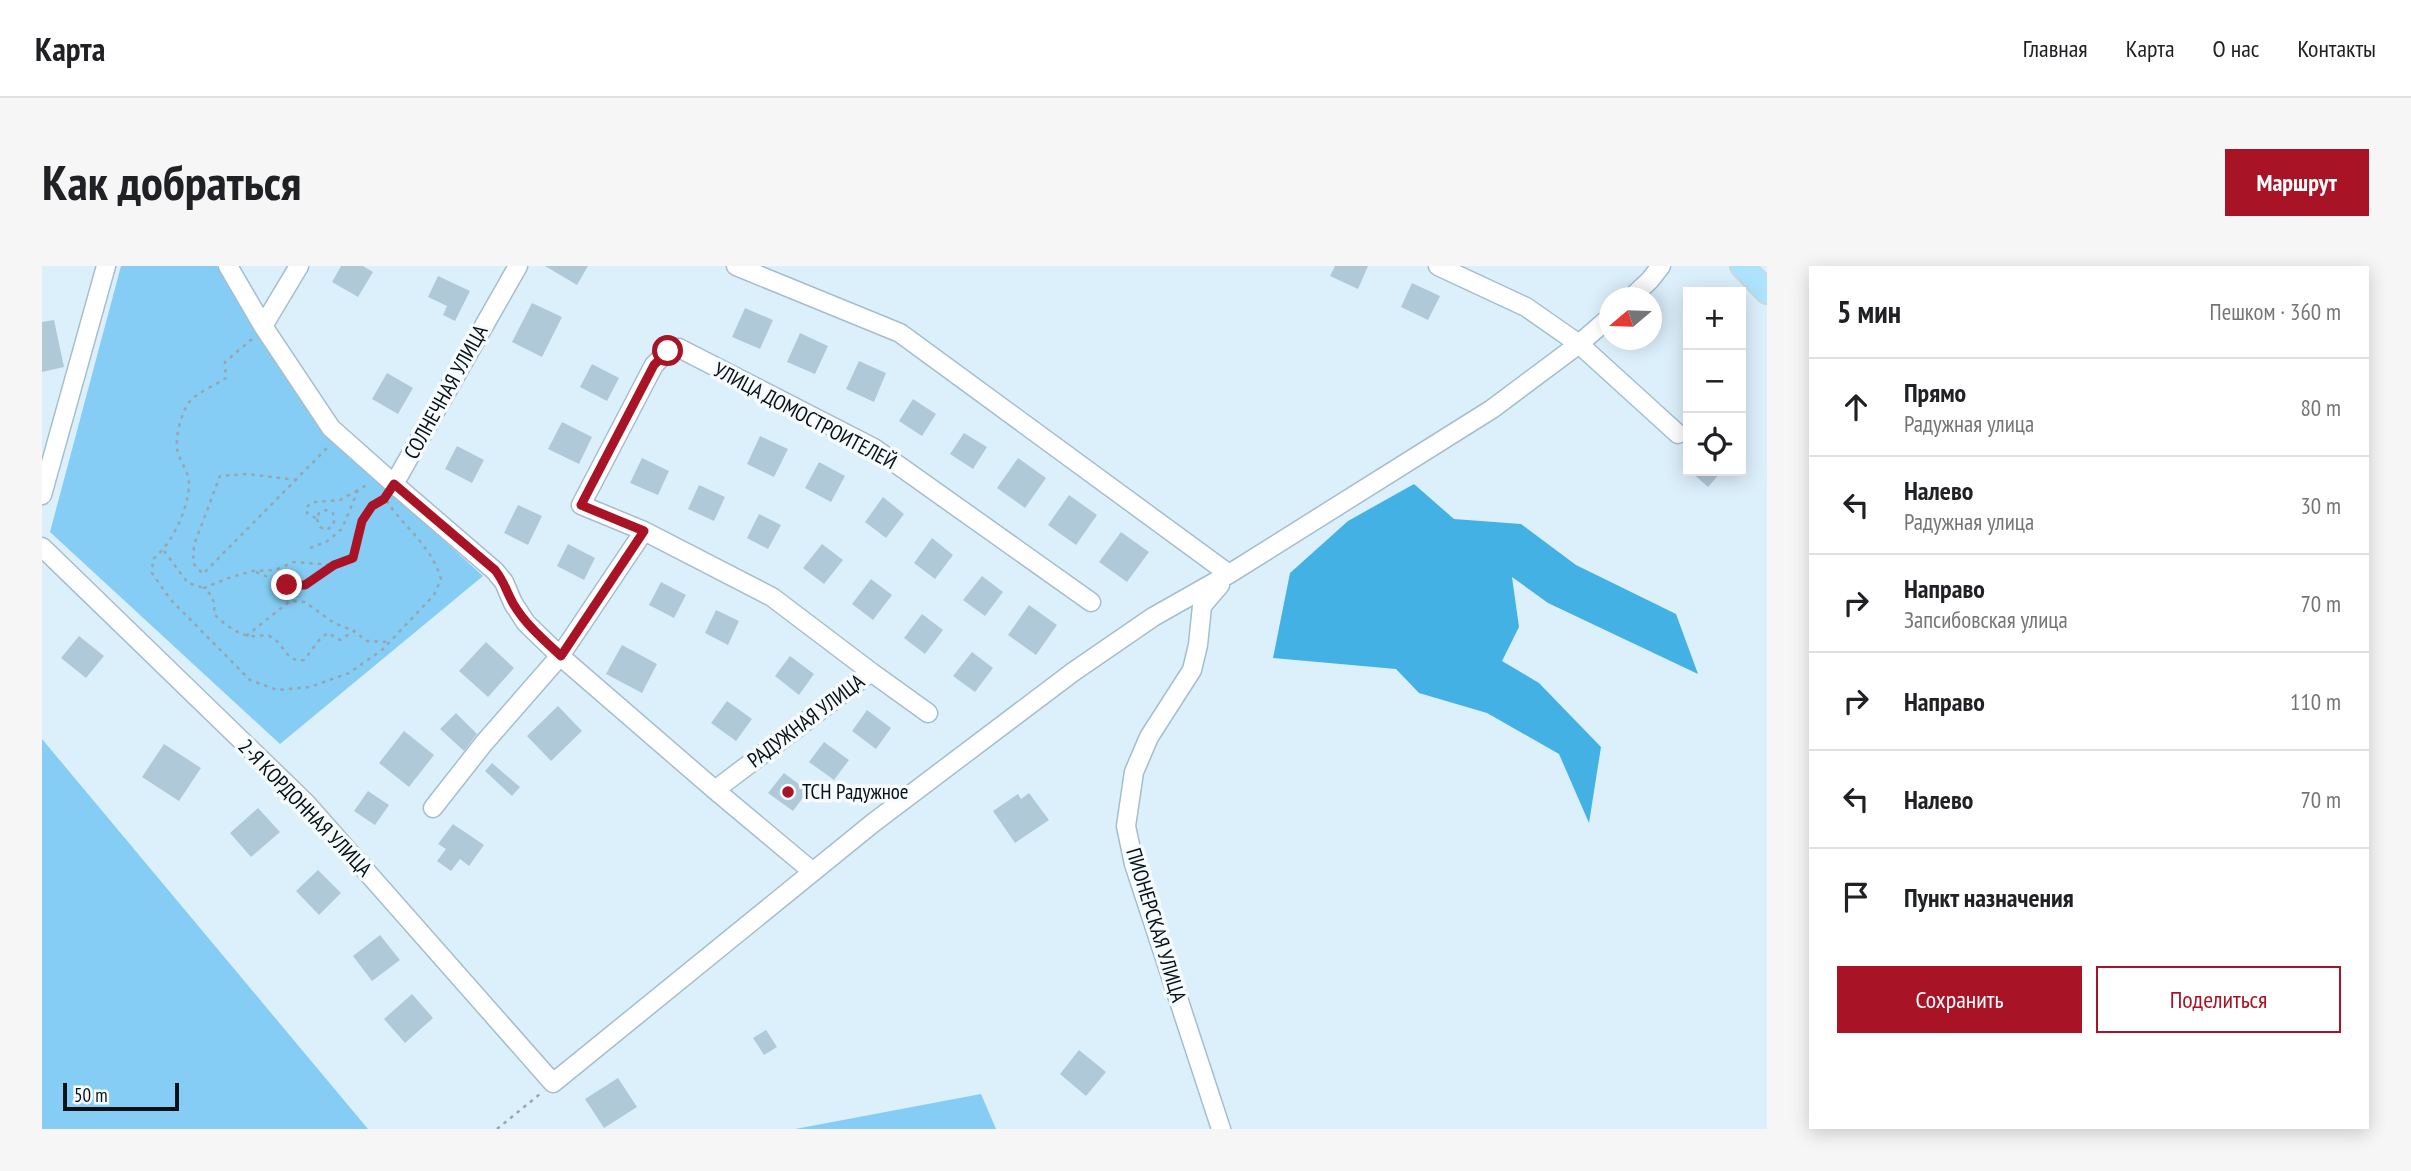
<!DOCTYPE html>
<html lang="ru">
<head>
<meta charset="utf-8">
<style>
  body { margin:0; font-family:"PT Sans Narrow",sans-serif; background:#f6f6f6; color:#202124 }
  .controls { position:absolute; right:21px; top:21px; display:grid; overflow:hidden; border-radius:0px; box-shadow:0 4px 18px #0003 }
  .controls button { width:63px; height:63px; display:grid; place-items:center; padding:0; border:0; border-bottom:2px solid #e0e0e0; background:#fff; color:#202124; font:35px sans-serif }
  .compass { position:absolute; left:1557px; top:21px; width:63px; height:63px; border-radius:50%; background:#fff; box-shadow:0 4px 18px #0003; rotate:251deg }
  .scale { position:absolute; left:21px; bottom:18px; width:116px; box-sizing:border-box; padding-left:7px; border:4px solid #081116; border-top:0; font-size:19px; line-height:24px; white-space:nowrap; color:#081116; -webkit-text-stroke:5px #f6fbfe; paint-order:stroke }
  .stop { position:absolute; width:21px; height:21px; margin:-16px; border:5px solid #a91326; border-radius:50%; background:#fff }
  .stop.end { background:#a91326; border-color:#fff; box-shadow:0 2px 7px #0008 }
  .list { margin:0; padding:0; list-style:none }
  h2 { display:flex; justify-content:space-between; align-items:center; height:91px; margin:0; padding:0 28px; font-size:30px }
  h2 small { font-size:23px; font-weight:400; color:#757577 }
  .list li { display:grid; grid-template-columns:46px 1fr auto; gap:21px; align-items:center; box-sizing:border-box; height:98px; padding:0 28px; border-top:2px solid #e0e0e0 }
  .list b { display:block; font-size:26px; white-space:nowrap }
  .list p { margin:0; font-size:23px; white-space:nowrap; color:#757577 }
  .list em { font-size:23px; font-style:normal; color:#757577 }
  .actions { display:flex; gap:14px; padding:21px 28px }
  .actions a { flex:1; padding:16px 0; border:2px solid #a91326; border-radius:0px; text-align:center; font-size:24px; color:#a91326 }
  .actions .main { background:#a91326; color:#fff }
  .icon { flex:none; width:38px; height:38px; fill:none; stroke:currentColor; stroke-width:2; stroke-linecap:round; stroke-linejoin:round }
  .map { position:relative; flex:none; width:1725px; height:863px; overflow:hidden; border-radius:0px }
  header { display:flex; align-items:center; gap:42px; box-sizing:border-box; height:98px; padding:0 35px; background:#fff; border-bottom:2px solid #e0e0e0 }
  header strong { font-size:33px }
  nav { display:flex; gap:38px; margin-inline-start:auto; font-size:24px }
  .intro { display:flex; align-items:center; justify-content:space-between; box-sizing:border-box; height:168px; padding:0 42px }
  h1 { margin:0; font-size:49px }
  .button { padding:18px 32px; border-radius:0px; background:#a91326; color:#fff; font-size:24px; font-weight:700 }
  main { display:flex; gap:42px; padding:0 42px }
  aside { flex:1; background:#fff; border-radius:0px; box-shadow:0 4px 18px #0003 }
  .map>svg:first-child { display:block }
</style>
</head>
<body>
<header>
<strong>Карта</strong>
<nav><a>Главная</a><a>Карта</a><a>О нас</a><a>Контакты</a></nav>
</header>
<div class="intro"><h1>Как добраться</h1><a class="button">Маршрут</a></div>
<main>
<div class="map">
<svg width="1725" height="863" viewBox="0 0 1725 863">
  <rect width="100%" height="100%" fill="#dcf0fc"/>
  <path fill="#85cdf4" d="M 79,0 L 175,0 L 283,167 L 441,310 L 238,478 L 8,266 Z
    M 0,473 L 326,863 L 0,863 Z
    M 939,828 L 954,863 L 753,863 Z"/>
  <path fill="#44b1e5" d="M 1372,218 L 1412,253 L 1479,258 L 1534,299 L 1634,348 L 1656,408 L 1506,337 L 1470,311 L 1477,361 L 1460,395 L 1497,417 L 1559,481 L 1547,557 L 1517,488 L 1445,447 L 1377,427 L 1354,403 L 1231,392 L 1248,307 L 1306,255 Z"/>
  <path fill="#b0c9d8" d="M 299,0 L 321,0 L 331,6 L 316,31 L 290,16 Z
    M 503,0 L 546,0 L 535,19 Z
    M 1293,0 L 1326,0 L 1316,23 L 1288,10 Z
    M 396,10 L 428,25 L 413,55 L 401,49 L 405,40 L 386,31 Z
    M 1370,17 L 1398,30 L 1386,54 L 1359,41 Z
    M 490,37 L 520,51 L 500,91 L 470,76 Z
    M 703,42 L 731,54 L 718,83 L 690,71 Z
    M 12,54 L 22,101 L 0,106 L 0,56 Z
    M 758,67 L 786,80 L 773,108 L 745,96 Z
    M 817,95 L 844,107 L 832,136 L 804,123 Z
    M 550,98 L 577,112 L 565,135 L 538,121 Z
    M 345,107 L 371,122 L 356,148 L 330,133 Z
    M 871,133 L 894,148 L 880,170 L 857,155 Z
    M 520,156 L 550,171 L 537,198 L 506,183 Z
    M 922,167 L 945,181 L 931,203 L 908,188 Z
    M 718,170 L 746,183 L 732,211 L 705,198 Z
    M 415,180 L 442,194 L 430,217 L 403,203 Z
    M 600,192 L 627,205 L 616,229 L 588,217 Z
    M 976,192 L 1004,212 L 983,242 L 955,222 Z
    M 777,196 L 803,210 L 789,236 L 763,222 Z
    M 1648,205 L 1680,205 L 1666,221 Z
    M 657,219 L 683,231 L 672,255 L 646,243 Z
    M 1027,229 L 1055,249 L 1034,279 L 1006,259 Z
    M 841,231 L 862,248 L 844,272 L 823,256 Z
    M 476,239 L 500,250 L 486,279 L 462,267 Z
    M 717,248 L 739,259 L 726,283 L 705,272 Z
    M 1079,266 L 1107,286 L 1085,316 L 1057,296 Z
    M 890,272 L 911,289 L 893,313 L 872,297 Z
    M 526,278 L 553,292 L 542,314 L 515,300 Z
    M 780,278 L 801,294 L 782,318 L 761,302 Z
    M 940,310 L 961,326 L 943,350 L 921,334 Z
    M 829,313 L 850,329 L 831,354 L 810,338 Z
    M 619,316 L 644,329 L 632,352 L 607,339 Z
    M 987,339 L 1015,359 L 994,389 L 966,369 Z
    M 674,344 L 697,355 L 686,379 L 663,367 Z
    M 880,348 L 901,364 L 883,388 L 862,372 Z
    M 37,370 L 62,390 L 44,412 L 19,392 Z
    M 444,376 L 472,402 L 446,431 L 417,405 Z
    M 580,379 L 615,398 L 600,427 L 564,408 Z
    M 930,386 L 951,402 L 933,426 L 911,410 Z
    M 748,390 L 772,408 L 757,429 L 733,410 Z
    M 685,435 L 710,453 L 694,475 L 669,457 Z
    M 516,440 L 540,465 L 509,495 L 485,470 Z
    M 825,444 L 849,462 L 834,483 L 810,465 Z
    M 414,447 L 435,468 L 422,485 L 398,463 Z
    M 362,465 L 392,489 L 367,521 L 337,497 Z
    M 782,476 L 807,494 L 792,514 L 767,496 Z
    M 122,478 L 159,502 L 137,535 L 100,511 Z
    M 450,497 L 478,521 L 470,530 L 443,505 Z
    M 742,507 L 766,525 L 751,545 L 726,527 Z
    M 326,525 L 347,539 L 333,559 L 312,545 Z
    M 987,527 L 1007,554 L 973,577 L 951,545 L 976,528 L 979,533 Z
    M 216,542 L 238,566 L 209,591 L 188,567 Z
    M 411,558 L 442,579 L 427,600 L 418,593 L 409,605 L 395,595 L 404,583 L 396,578 Z
    M 276,604 L 299,627 L 277,649 L 254,625 Z
    M 338,669 L 358,694 L 330,715 L 311,690 Z
    M 370,728 L 391,752 L 363,777 L 342,753 Z
    M 724,764 L 735,781 L 722,789 L 711,772 Z
    M 1037,784 L 1064,806 L 1044,830 L 1018,808 Z
    M 576,812 L 595,841 L 562,862 L 543,833 Z"/>
  <g fill="none" stroke-linecap="round" stroke-linejoin="round">
    <g stroke="#a5becc" stroke-width="21">
      <path id="minor" d="M 186,0 L 221,60 L 289,162 L 352,218 L 476,0
        M 694,0 L 858,67 L 1187,308
        M 1396,0 L 1484,41 L 1537,78 L 1636,168
        M 1589,32 L 1608,14 L 1619,0
        M 221,60 L 257,0
        M 352,218 L 453,305 L 462,316 L 471,337 L 484,357 L 518,390 L 673,524 L 771,606
        M 0,229 L 64,0
        M 0,281 L 264,537 L 511,817 L 831,557 L 1031,406 L 1111,351 L 1187,308 L 1450,143 L 1537,78 L 1568,51
        M 1178,319 L 1160,340 L 1156,379 L 1150,404 L 1107,471 L 1092,506 L 1084,560 L 1092,598 L 1179,863
        M 829,406 L 886,447
        M 673,524 L 829,406 L 730,331 L 602,265 L 539,239 L 612,99 L 626,85 L 637,82 L 832,182 L 1049,336
        M 391,542 L 442,477 L 518,390 L 602,265"/>
    </g>
    <g stroke="#d3d4d5" stroke-width="26">
      <path id="major" d="M 1700,0 L 1725,26"/>
    </g>
    <path stroke="#96a6b0" stroke-width="2.5" stroke-dasharray="3.5 5" stroke-linecap="butt" d="M 210,73 L 183,96 L 184,112 C 175,118 153,128 148,135 C 139,147 132,173 136,187 C 139,197 147,207 147,217 C 147,242 130,278 111,293 L 110,307 L 128,333 L 208,414 L 235,424 L 268,421 L 307,407 L 340,384 L 392,329 L 399,313 C 388,276 360,261 343,232
      M 255,214 L 206,208 L 178,210 L 152,279 L 151,297 L 161,308 L 285,182
      M 342,233 C 319,247 317,267 311,292 L 292,299 L 252,296 L 233,304 L 211,305 L 189,311 L 162,322 C 171,330 173,335 172,348 C 181,357 197,370 210,370 C 215,371 222,368 227,370 C 243,376 242,397 262,394 L 278,373 L 286,367 L 298,374 L 312,365 L 325,375 L 348,376
      M 275,253 L 278,261 L 284,264 L 291,260 L 292,255 L 291,247 L 284,244 L 277,247 L 275,253 L 265,247 L 264,241 L 273,236 L 298,234 L 316,224
      M 268,282 L 284,276 L 300,263 L 316,224 L 326,218
      M 122,285 L 146,317 L 162,322
      M 214,306 L 245,319 L 263,319 L 292,299
      M 204,370 L 248,335 L 263,336 L 292,357 L 312,365
      M 455,863 L 498,828"/>
    <use href="#minor" stroke="#fff" stroke-width="18"/>
    <use href="#major" stroke="#aee3fe" stroke-width="23"/>
  </g>
  <g fill="none" stroke-linecap="round" stroke-linejoin="round">
    <path stroke="#a91326" stroke-width="9" d="M 245,319 L 263,319 L 292,299 L 311,292 L 320,255 L 330,240 L 342,233 L 352,218 L 453,304 C 462,315 465,327 472,339 C 484,359 502,374 519,390 L 602,265 L 539,239 L 612,99 L 626,85"/>
  </g>
  <circle fill="#a91326" stroke="#f6fbfe" stroke-width="2.5" cx="746" cy="526" r="7"/>
  <g text-anchor="middle" stroke-width="7" stroke-linejoin="round" paint-order="stroke">
    <g font-size="21" fill="#081116" stroke="#f6fbfe">
      <text transform="translate(404 126) rotate(-61)" y="7">СОЛНЕЧНАЯ УЛИЦА</text>
      <text transform="translate(763 150) rotate(28)" y="7">УЛИЦА ДОМОСТРОИТЕЛЕЙ</text>
      <text transform="translate(764 455) rotate(-37)" y="7">РАДУЖНАЯ УЛИЦА</text>
      <text transform="translate(263 542) rotate(46)" y="7">2-Я КОРДОННАЯ УЛИЦА</text>
      <text transform="translate(1114 659) rotate(73)" y="7">ПИОНЕРСКАЯ УЛИЦА</text>
    </g>
    <g font-size="21" fill="#081116" stroke="#f6fbfe" text-anchor="start">
      <text x="760" y="533">ТСН Радужное</text>
    </g>
  </g>
</svg>
<div class="controls">
<button>+</button>
<button>−</button>
<button><svg class="icon" aria-label="locate" viewBox="0 0 24 24"><circle cx="12" cy="12" r="6"/><path d="M12 2v4M12 18v4M2 12h4M18 12h4"/></svg></button>
</div>
<svg class="compass" viewBox="-18 -18 36 36"><path d="M0-13l5 13h-10z" fill="#e53935"/><path d="M0 13l5-13h-10z" fill="#757577"/></svg>
<div class="scale">50 m</div>
<div class="stop" style="left:626px;top:85px"></div>
<div class="stop end" style="left:245px;top:319px"></div>
</div>
<aside>
<h2>5 мин<small>Пешком · 360 m</small></h2>
<ul class="list">
<li><svg class="icon" aria-label="ahead" viewBox="0 0 24 24"><path d="M12 20V5M6 11l6-6 6 6"/></svg><div><b>Прямо</b><p>Радужная улица</p></div><em>80 m</em></li>
<li><svg class="icon" aria-label="left" viewBox="0 0 24 24"><path d="M17 20v-9H6M10 6l-5 5 5 5"/></svg><div><b>Налево</b><p>Радужная улица</p></div><em>30 m</em></li>
<li><svg class="icon" aria-label="right" viewBox="0 0 24 24"><path d="M7 20v-9h11M14 6l5 5-5 5"/></svg><div><b>Направо</b><p>Запсибовская улица</p></div><em>70 m</em></li>
<li><svg class="icon" aria-label="right" viewBox="0 0 24 24"><path d="M7 20v-9h11M14 6l5 5-5 5"/></svg><div><b>Направо</b></div><em>110 m</em></li>
<li><svg class="icon" aria-label="left" viewBox="0 0 24 24"><path d="M17 20v-9H6M10 6l-5 5 5 5"/></svg><div><b>Налево</b></div><em>70 m</em></li>
<li><svg class="icon" aria-label="arrive" viewBox="0 0 24 24"><path d="M6 21V4h12l-3 4 3 4H6"/></svg><div><b>Пункт назначения</b></div></li>
</ul>
<div class="actions"><a class="main">Сохранить</a><a>Поделиться</a></div>
</aside>
</main>
</body>
</html>
